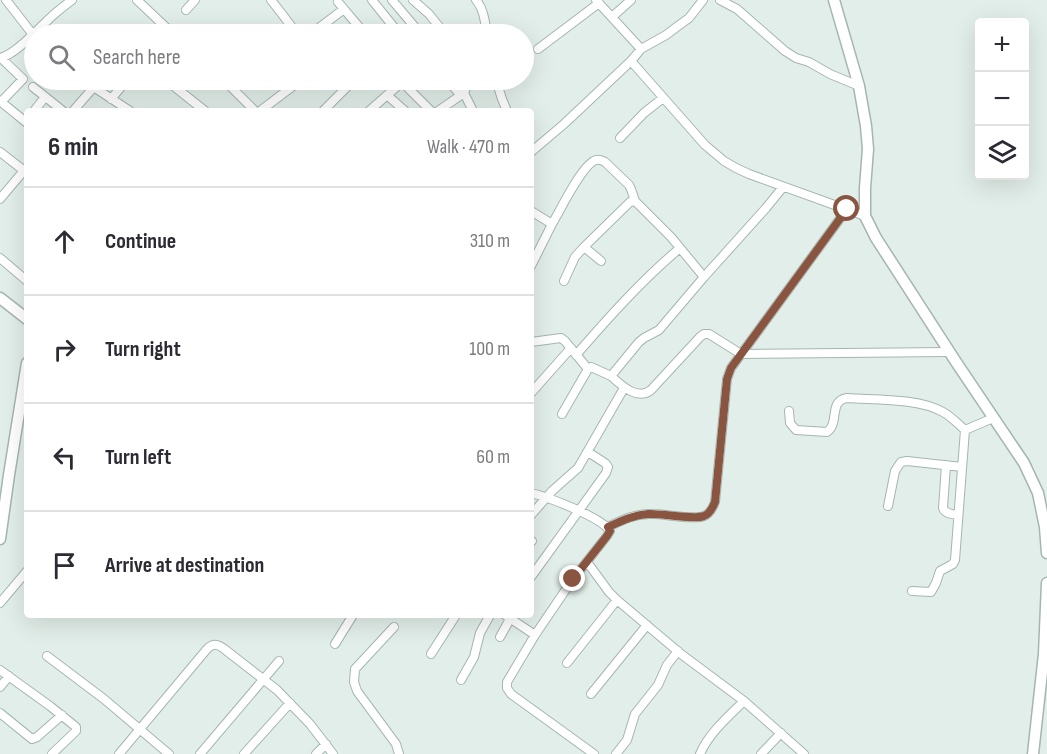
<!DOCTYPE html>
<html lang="en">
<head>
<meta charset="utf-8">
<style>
  body { margin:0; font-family:"Sofia Sans Condensed",sans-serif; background:#f7f7f7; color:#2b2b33 }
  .controls { position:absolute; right:18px; top:18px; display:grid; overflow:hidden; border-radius:6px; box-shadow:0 6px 24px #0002 }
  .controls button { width:54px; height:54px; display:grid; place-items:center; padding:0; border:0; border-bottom:2px solid #e1e1e2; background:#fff; color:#2b2b33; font:30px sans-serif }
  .stop { position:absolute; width:18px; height:18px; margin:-14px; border:4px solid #8a5540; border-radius:50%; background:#fff }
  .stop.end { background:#8a5540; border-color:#fff; box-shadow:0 2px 6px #0008 }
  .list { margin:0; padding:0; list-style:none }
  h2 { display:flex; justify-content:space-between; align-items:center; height:78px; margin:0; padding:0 24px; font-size:26px }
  h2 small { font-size:20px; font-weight:400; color:#7c7c81 }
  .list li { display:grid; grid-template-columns:39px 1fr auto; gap:18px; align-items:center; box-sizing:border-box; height:108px; padding:0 24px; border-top:2px solid #e1e1e2 }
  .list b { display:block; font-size:22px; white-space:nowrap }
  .list em { font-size:20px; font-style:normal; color:#7c7c81 }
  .icon { flex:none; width:33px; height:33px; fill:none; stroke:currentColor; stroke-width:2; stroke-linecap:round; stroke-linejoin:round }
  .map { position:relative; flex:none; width:1047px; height:754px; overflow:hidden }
  .search { position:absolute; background:#fff; box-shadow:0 6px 24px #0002; left:24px; top:24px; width:510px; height:66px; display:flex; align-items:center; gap:15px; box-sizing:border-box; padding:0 21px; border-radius:33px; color:#7c7c81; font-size:22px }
  .panel { position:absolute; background:#fff; box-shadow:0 6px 24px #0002; left:24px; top:108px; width:510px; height:510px; border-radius:6px }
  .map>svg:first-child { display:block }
</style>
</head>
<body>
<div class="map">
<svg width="1047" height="754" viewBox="0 0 1047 754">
  <rect width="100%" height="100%" fill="#e2eee9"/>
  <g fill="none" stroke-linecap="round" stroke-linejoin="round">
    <g stroke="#a4b6b1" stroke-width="10">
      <path id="minor" d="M 6,0 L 34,36
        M 137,0 L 173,34
        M 271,0 L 282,14 L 297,34
        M 372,0 L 397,31 L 404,34
        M 392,0 L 414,26 L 405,34
        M 413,0 L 429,14 L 445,34
        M 476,0 C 484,9 485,23 487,34
        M 596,0 L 641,49
        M 720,0 L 737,9 L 785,51 L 796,58 L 809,62 L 830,74 L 859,86
        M 338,2 L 365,34
        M 186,10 L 195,0
        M 612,17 L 631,0
        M 311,34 L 344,9
        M 538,49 L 599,3
        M 0,58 C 15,55 37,30 49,19 C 56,12 64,6 72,0
        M 1,58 L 23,79 L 1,102
        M 631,61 L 705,145 L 724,161 L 736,168 L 749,174 L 865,216
        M 83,80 L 130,111
        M 166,80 L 205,111
        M 224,80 L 255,111
        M 447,80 L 458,92 L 464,93
        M 465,80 L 466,88 L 464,93 L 473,111
        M 496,80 L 502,99 L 507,111
        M 402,82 L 431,111
        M 33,87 L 63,111
        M 387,95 L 405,111
        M 111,99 L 127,80
        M 0,101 L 27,123
        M 34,111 L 45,97
        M 73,111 L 93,88
        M 260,111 L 301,80
        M 323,111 L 354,80
        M 369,111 L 402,82 L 400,80
        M 438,111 L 464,93
        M 620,138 L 644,113 L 663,98
        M 0,152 L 27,173
        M 531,152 L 564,124 L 631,61 L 641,49 L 666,35 L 678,26 L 689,18 L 703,0
        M 0,199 L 27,167
        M 531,211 L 552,224 C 560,211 582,164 596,160 C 600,159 601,160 605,162 L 629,185 L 631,189 L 635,201
        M 584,247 L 601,261
        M 0,258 L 27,281
        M 531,266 L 552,224
        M 564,281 L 575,257 L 584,247 L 630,202 L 635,201 L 671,237 L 704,277
        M 531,342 L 561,338 L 565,341 L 588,369
        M 576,355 C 609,317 642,280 680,248
        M 611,376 C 621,385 637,401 651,390 L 700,337 L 704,334 L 709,334 L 741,354 L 949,352
        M 531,393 L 571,348
        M 789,411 L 790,423 L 796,430 L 827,432 C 840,423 828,401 847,398 C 876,400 919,398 943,412 C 952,417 958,424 965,430 L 993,418
        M 562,414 L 588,369 L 591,367 L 611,376 L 639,342 L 644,338 L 659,330 L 704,277 L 766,208 L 783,187
        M 946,465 L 943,508 C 945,514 952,514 958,515
        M 531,493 C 548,497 601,517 610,531 L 607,536 L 573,579 L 535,635 L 507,682 L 507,688 L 511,694 L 594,754
        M 888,506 L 895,471 L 901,462 L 907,461 L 962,467
        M 531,515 L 552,491 L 578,468 L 624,388
        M 608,527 C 622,520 636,513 653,514 C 664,514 696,520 704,516 C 710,514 713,507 715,502 L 727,379 L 731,368 L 847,209
        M 531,542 L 532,541
        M 587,562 L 609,592 L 617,600 L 681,654 L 744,701 L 804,754
        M 531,577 L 606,473 L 608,467 L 605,463 L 588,452
        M 912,591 L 931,592 L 936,583 L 940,571 L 953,564 L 955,560 L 965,430
        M 0,603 L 27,571
        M 505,615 L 535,635
        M 394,627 L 355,669 L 354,682 L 357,691 L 396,744 L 399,754
        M 500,637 L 510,619
        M 335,644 L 353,615
        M 431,654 L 456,615
        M 47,656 L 104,699 L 169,754
        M 567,663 L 617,600
        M 0,670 L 50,706 L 76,727 L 76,731 L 52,754
        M 461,680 L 474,657 L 480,633 L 490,615
        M 0,687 L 9,676
        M 591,694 L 647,625
        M 0,713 L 32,739 L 37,737 L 62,715
        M 119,754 L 207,649 C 213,643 217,644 223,648 L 277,690 L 310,724 L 333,754
        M 200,754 L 279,661
        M 244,754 L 290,703
        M 316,754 L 326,744
        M 616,754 L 627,740 L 635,714 L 658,685 L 667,665 L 678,651
        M 700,754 C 709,733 728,717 744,701
        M 761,754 L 781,733"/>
    </g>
    <g stroke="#a4b6b1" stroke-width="13">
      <path id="tertiary" d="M 834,0 L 859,86 L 866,126 L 868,149 L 865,188 L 865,216 L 876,238 L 956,362 L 1024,463 L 1038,493 L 1045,527 L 1047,553
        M 0,298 L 27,319
        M 0,539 L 9,475 L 27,363
        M 1033,754 L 1044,654 L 1047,583"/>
    </g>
    <use href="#minor" stroke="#fff" stroke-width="8"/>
    <use href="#tertiary" stroke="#fff" stroke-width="10"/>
  </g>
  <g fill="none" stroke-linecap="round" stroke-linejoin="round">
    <path stroke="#8a5540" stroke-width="8" d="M 573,579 L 607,536 L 610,531 L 608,527 C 621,521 633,515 648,514 C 660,513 695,520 704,516 C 710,514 713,507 715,502 L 727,379 L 731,368 L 847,209"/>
  </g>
</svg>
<div class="controls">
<button>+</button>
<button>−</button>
<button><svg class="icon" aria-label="layers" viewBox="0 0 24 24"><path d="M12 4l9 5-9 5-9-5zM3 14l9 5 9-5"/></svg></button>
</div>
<div class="stop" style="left:847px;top:209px"></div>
<div class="stop end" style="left:573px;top:579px"></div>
<div class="search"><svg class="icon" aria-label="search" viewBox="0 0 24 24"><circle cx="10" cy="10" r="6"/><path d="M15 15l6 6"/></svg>Search here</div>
<section class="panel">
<h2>6 min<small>Walk · 470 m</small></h2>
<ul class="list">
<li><svg class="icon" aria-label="ahead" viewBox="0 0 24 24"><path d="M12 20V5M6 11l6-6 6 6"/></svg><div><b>Continue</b></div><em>310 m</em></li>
<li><svg class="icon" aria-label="right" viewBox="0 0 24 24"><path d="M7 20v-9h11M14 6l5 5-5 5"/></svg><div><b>Turn right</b></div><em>100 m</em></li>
<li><svg class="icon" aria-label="left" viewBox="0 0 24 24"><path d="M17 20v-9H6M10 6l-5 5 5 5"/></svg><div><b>Turn left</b></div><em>60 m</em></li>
<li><svg class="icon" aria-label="arrive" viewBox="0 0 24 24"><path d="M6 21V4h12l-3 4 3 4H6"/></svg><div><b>Arrive at destination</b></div></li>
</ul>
</section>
</div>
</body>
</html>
